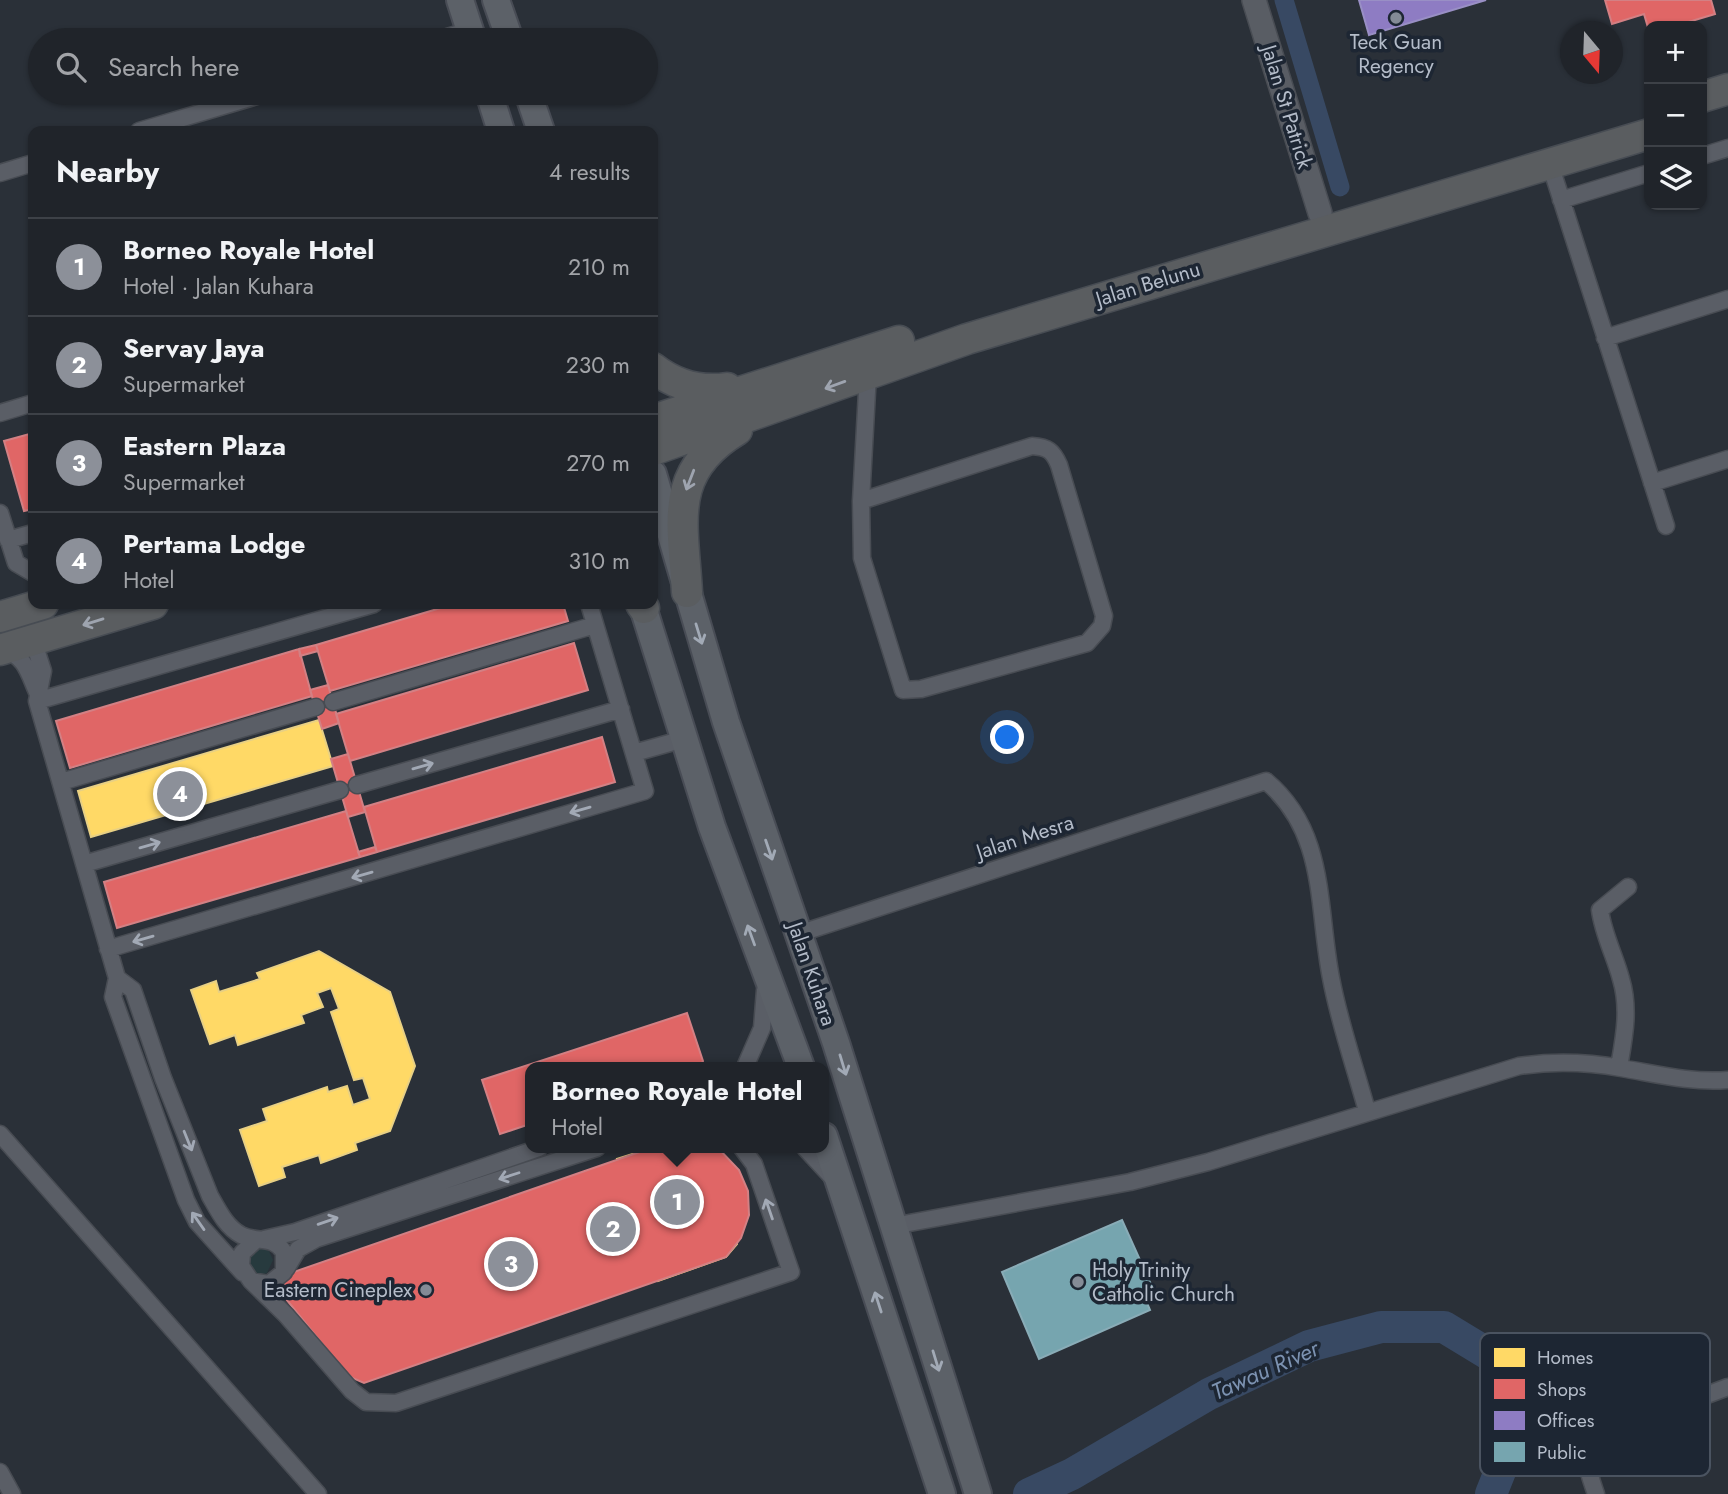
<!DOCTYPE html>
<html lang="en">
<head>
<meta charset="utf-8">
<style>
  body { margin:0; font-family:Jost,sans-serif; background:#282c32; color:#f1f3f6 }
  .controls { position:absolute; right:21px; top:21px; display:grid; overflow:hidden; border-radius:14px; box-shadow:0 2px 5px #0004 }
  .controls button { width:63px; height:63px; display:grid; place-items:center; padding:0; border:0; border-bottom:2px solid #3d4147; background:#20242a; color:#f1f3f6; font:35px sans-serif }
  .compass { position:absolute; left:1560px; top:21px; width:63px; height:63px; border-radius:50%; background:#20242a; box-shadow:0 2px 5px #0004; rotate:161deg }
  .you { position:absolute; left:1008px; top:738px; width:24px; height:24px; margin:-18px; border:5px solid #fff; border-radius:50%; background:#1a73e8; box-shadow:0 0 0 10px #1a73e833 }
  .badge { display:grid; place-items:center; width:46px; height:46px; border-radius:50%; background:#8c9099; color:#fff; font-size:23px; font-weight:700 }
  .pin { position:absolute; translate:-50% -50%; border:4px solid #fff; box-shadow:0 2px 7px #0006 }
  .popup { position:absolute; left:525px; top:1062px; width:304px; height:91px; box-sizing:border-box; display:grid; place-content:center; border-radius:14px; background:#20242a; filter:drop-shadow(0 2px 5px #0005); font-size:23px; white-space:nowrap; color:#a2a4a8 }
  .popup b { font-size:26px; color:#f1f3f6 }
  .popup::after { content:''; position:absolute; left:50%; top:100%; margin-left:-14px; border:14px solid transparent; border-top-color:#20242a }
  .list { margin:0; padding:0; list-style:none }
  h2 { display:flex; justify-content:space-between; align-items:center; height:91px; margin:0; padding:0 28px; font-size:30px }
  h2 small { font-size:23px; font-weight:400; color:#a2a4a8 }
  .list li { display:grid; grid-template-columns:46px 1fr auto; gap:21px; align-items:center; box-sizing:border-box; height:98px; padding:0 28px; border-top:2px solid #3d4147 }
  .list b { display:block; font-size:26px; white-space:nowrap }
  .list p { margin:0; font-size:23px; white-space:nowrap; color:#a2a4a8 }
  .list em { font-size:23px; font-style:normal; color:#a2a4a8 }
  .icon { flex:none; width:38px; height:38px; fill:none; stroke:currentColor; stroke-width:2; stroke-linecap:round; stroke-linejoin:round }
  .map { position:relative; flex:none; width:1728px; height:1494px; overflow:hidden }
  .search { position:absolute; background:#20242a; box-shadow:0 2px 5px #0004; left:28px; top:28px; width:630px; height:77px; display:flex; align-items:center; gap:18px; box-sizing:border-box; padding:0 24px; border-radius:38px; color:#a2a4a8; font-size:26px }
  .panel { position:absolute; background:#20242a; box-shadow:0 2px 5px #0004; left:28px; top:126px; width:630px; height:483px; border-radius:14px }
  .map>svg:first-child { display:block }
</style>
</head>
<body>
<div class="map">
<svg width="1728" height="1494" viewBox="0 0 1728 1494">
  <rect width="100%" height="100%" fill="#2a3038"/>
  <path fill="#273a3e" d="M 256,1246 L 269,1251 L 273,1260 L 267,1273 L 257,1276 L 242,1259 Z"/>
  <path fill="#ffd966" stroke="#e8d084" stroke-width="2" d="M 319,720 L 333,766 L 91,837 L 78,791 Z
    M 319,951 L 390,992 L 415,1066 L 390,1131 L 355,1143 L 357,1150 L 321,1163 L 319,1155 L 282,1167 L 285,1177 L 259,1186 L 240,1130 L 267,1121 L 263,1109 L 327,1087 L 328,1092 L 347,1086 L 353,1105 L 370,1099 L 363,1078 L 354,1080 L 331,1012 L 339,1009 L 331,988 L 317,993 L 323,1007 L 301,1015 L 304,1023 L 238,1045 L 235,1035 L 210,1044 L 191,990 L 216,981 L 219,992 L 260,979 L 257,973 Z
    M 651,1148 L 703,1148 L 737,1244 L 726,1257 L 658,1281 L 617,1159 Z"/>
  <path fill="#e06666" stroke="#d38084" stroke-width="2" d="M 1605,0 L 1711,0 L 1715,14 L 1675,26 L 1649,26 L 1649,31 L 1644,14 L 1612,24 Z
    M 33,433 L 33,509 L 24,511 L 4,441 Z
    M 454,604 L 563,604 L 568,621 L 330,691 L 316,645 Z
    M 574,643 L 588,690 L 350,761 L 336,714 Z
    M 316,645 L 318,651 L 300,656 L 299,649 Z
    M 299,649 L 312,696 L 70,768 L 56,721 Z
    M 328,685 L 339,723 L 322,729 L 310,690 Z
    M 602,737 L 615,782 L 377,852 L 364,807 Z
    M 348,754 L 365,812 L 348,817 L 331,759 Z
    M 346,811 L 360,857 L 117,928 L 104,882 Z
    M 375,847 L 377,852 L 360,857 L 358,852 Z
    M 687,1013 L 703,1061 L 699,1067 L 530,1067 L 530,1124 L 500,1134 L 482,1080 Z
    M 651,1148 L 718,1148 L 739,1170 L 748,1191 L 749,1215 L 741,1238 L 726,1257 L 364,1383 L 348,1376 L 286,1299 L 284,1282 L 288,1274 Z"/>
  <path fill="#8e7cc3" stroke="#998fc5" stroke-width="2" d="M 1359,0 L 1486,0 L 1369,35 Z"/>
  <path fill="#76a5af" stroke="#89acb7" stroke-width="2" d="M 1122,1220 L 1154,1291 L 1144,1296 L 1150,1310 L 1039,1359 L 1002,1272 Z"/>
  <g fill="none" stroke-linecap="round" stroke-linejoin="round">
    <path stroke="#384963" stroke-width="19" d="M 1284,0 L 1340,187"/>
    <path stroke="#384963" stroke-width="32" d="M 1029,1494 L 1072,1474 L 1209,1394 L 1309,1346 L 1381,1327 L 1444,1327 L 1495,1358 L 1513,1384 L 1513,1439 L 1491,1494"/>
    <g stroke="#484c53" stroke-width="19">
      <path id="street" d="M 437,40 L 470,30
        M 139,131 L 267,93
        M 1702,156 L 1728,148
        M 1550,164 L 1666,526
        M 0,173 L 33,163
        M 1561,200 L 1649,173
        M 1605,338 L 1728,299
        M 0,413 L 33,403
        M 1652,483 L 1728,459
        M 861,501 L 1032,446 C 1048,447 1053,451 1059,465 L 1104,616 L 1102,626 L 1087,643 L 921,689 L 903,690 L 862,558 L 861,501 L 868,373
        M 0,513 L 16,563 L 33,573
        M 8,540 L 33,533
        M 33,640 L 43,671 L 37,701 L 117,978 L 113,997 L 186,1200 L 197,1222 L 243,1273
        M 4,651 C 25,655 29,674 37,692
        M 37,701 L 374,604
        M 333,702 L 595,625
        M 634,753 L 684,739
        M 61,782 L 316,707
        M 357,785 L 621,709
        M 84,864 L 340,790
        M 798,934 L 1266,781 C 1327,832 1317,907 1331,978 C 1339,1022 1355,1067 1367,1111
        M 108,949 L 645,791 L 589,604
        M 117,978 L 133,990 L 163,1078 L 210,1196 C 218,1210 226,1227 241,1235 C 257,1243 273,1235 284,1252 L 284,1272 L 269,1284 L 251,1281 L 241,1266 L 242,1253 L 256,1240
        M 745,1067 L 762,1028 L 765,990
        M 1619,1067 C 1624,1038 1630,1009 1621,979 C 1615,956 1603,934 1600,910 L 1628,887
        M 0,1134 L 318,1494
        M 805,1148 L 831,1176
        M 893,1226 L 1130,1182 L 1208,1162 L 1519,1066 C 1553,1061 1587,1062 1621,1068 C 1657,1074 1691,1083 1728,1080
        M 264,1239 L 295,1232 L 539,1148
        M 286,1269 L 298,1249 L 316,1239 L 597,1148
        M 251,1281 L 286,1315 L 352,1391 L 366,1402 L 396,1403 L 791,1272 L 754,1164 L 742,1148
        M 0,1472 L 12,1494
        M 1596,1494 C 1587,1468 1582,1458 1600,1435 L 1728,1387"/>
    </g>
    <g stroke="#484c53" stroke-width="26">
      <path id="secondary" d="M 1254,0 L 1320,213"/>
    </g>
    <g stroke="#484c55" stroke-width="30">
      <path id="primary" d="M 460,0 L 473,40
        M 496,0 L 510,40
        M 489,93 L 501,131
        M 528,93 L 541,131
        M 653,474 L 726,722 L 836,1043 L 978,1494
        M 642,604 L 712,827 L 801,1067
        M 824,1136 L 942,1494"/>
    </g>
    <g stroke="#474c53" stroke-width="33">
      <path id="highway" d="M 1702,97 L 1728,89
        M 653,368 C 675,385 699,392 727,388
        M 653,420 L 899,341
        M 653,450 L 967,339 L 1649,134
        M 687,592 C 683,522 667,472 737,430
        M 641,604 L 644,608
        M 0,617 L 43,604
        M 0,650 L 153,604"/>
    </g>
    <use href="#street" stroke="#5a5e66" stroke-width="16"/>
    <use href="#secondary" stroke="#595d64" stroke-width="23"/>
    <use href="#primary" stroke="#5c6168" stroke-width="26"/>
    <use href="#highway" stroke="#5a5d60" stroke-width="30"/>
  </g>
  <defs><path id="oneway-shaft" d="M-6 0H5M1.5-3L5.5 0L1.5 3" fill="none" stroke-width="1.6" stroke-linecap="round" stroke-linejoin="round" transform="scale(1.75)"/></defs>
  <g stroke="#9ea4af">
    <use href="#oneway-shaft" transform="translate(835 385) rotate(160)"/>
    <use href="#oneway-shaft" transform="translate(690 480) rotate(111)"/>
    <use href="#oneway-shaft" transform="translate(93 622) rotate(163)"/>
  </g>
  <g stroke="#a2aab6">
    <use href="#oneway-shaft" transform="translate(699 634) rotate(73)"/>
    <use href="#oneway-shaft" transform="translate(769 850) rotate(71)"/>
    <use href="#oneway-shaft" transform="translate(751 935) rotate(-110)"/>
    <use href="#oneway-shaft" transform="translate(843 1065) rotate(73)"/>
    <use href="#oneway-shaft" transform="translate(878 1302) rotate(-108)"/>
    <use href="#oneway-shaft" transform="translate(936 1361) rotate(73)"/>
  </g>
  <g stroke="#a2a9b5">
    <use href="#oneway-shaft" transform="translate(423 766) rotate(-16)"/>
    <use href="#oneway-shaft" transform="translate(580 810) rotate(164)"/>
    <use href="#oneway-shaft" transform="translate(150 845) rotate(-16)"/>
    <use href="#oneway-shaft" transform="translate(362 875) rotate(164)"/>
    <use href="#oneway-shaft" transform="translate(143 939) rotate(164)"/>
    <use href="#oneway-shaft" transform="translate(188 1141) rotate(68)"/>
    <use href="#oneway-shaft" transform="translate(509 1176) rotate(162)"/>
    <use href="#oneway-shaft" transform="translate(769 1209) rotate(-109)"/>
    <use href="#oneway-shaft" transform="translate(198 1221) rotate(-125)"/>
    <use href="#oneway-shaft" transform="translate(328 1221) rotate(-19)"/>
  </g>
  <g fill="#848b96" stroke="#1d2633" stroke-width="2.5">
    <circle cx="1396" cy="18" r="7"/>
    <circle cx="1078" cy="1282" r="7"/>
    <circle cx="426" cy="1290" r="7"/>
  </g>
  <g text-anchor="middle" stroke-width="7" stroke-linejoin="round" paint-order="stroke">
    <g font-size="21" fill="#b4bcc9" stroke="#1d2633">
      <text x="1396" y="49">Teck Guan<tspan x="1396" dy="24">Regency</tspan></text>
      <text x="1092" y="1277" text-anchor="start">Holy Trinity<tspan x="1092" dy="24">Catholic Church</tspan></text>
      <text x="412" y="1297" text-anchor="end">Eastern Cineplex</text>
    </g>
    <g font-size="21" fill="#b4bcc9" stroke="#1d2633">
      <text transform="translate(1287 107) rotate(73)" y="7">Jalan St Patrick</text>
      <text transform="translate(1148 284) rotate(-17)" y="7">Jalan Belunu</text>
      <text transform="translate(1025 837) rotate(-18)" y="7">Jalan Mesra</text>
      <text transform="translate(812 974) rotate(71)" y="7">Jalan Kuhara</text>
    </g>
    <g font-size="23" font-style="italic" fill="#7c92b1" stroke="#1d2633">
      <text transform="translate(1265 1370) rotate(-24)" y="8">Tawau River</text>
    </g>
  </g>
  <rect x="1480" y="1333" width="230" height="143" rx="10" fill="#1d2633" stroke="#4a5360" stroke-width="2"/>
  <rect x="1494" y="1348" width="31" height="19" fill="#ffd966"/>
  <rect x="1494" y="1379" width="31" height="20" fill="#e06666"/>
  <rect x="1494" y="1411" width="31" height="19" fill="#8e7cc3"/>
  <rect x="1494" y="1442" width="31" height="20" fill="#76a5af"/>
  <g font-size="19" fill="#b4bcc9">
    <text x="1537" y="1364">Homes</text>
    <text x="1537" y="1396">Shops</text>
    <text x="1537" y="1427">Offices</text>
    <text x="1537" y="1459">Public</text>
  </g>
</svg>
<div class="controls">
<button>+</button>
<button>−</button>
<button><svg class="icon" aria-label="layers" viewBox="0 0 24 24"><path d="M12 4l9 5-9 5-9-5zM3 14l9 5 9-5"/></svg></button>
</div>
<svg class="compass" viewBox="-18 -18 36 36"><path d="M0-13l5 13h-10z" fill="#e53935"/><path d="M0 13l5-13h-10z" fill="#a2a4a8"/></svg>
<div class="you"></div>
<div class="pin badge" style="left:677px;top:1202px">1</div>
<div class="popup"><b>Borneo Royale Hotel</b>Hotel</div>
<div class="pin badge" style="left:613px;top:1229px">2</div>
<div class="pin badge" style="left:511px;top:1264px">3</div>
<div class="pin badge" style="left:180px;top:794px">4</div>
<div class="search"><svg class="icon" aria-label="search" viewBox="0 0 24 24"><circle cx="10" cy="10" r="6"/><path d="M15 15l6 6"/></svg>Search here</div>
<section class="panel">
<h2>Nearby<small>4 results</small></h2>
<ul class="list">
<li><span class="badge">1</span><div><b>Borneo Royale Hotel</b><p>Hotel · Jalan Kuhara</p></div><em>210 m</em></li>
<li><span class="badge">2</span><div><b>Servay Jaya</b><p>Supermarket</p></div><em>230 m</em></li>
<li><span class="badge">3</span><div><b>Eastern Plaza</b><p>Supermarket</p></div><em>270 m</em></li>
<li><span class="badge">4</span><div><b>Pertama Lodge</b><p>Hotel</p></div><em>310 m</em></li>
</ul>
</section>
</div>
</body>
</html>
